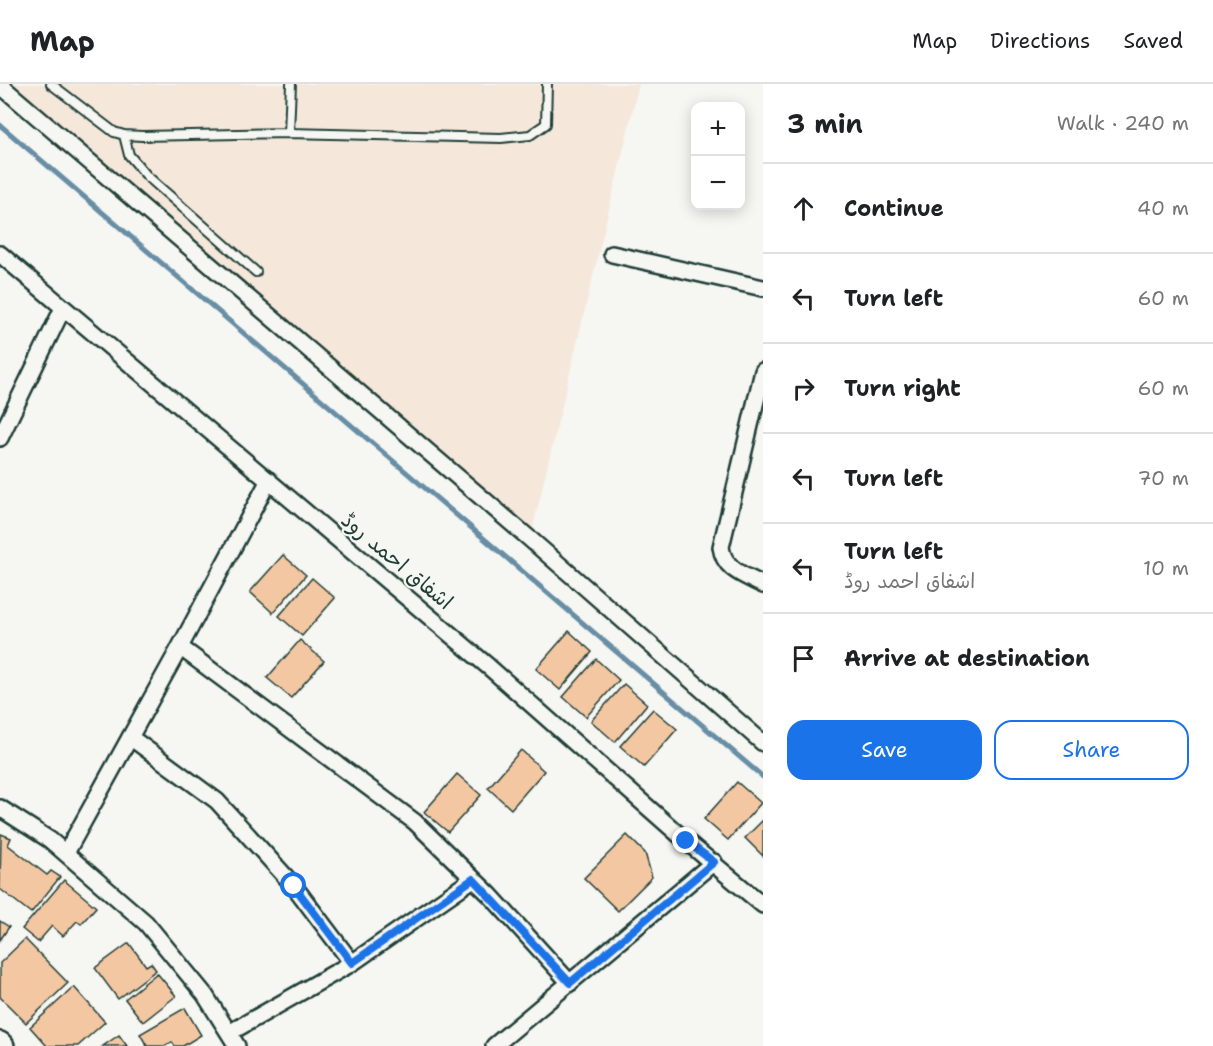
<!DOCTYPE html>
<html lang="en">
<head>
<meta charset="utf-8">
<style>
  body { margin:0; font-family:"Shantell Sans","Playpen Sans Arabic",sans-serif; background:#f2f2f2; color:#202124 }
  .controls { position:absolute; right:18px; top:18px; display:grid; overflow:hidden; border-radius:12px; box-shadow:0 3px 15px #0003 }
  .controls button { width:54px; height:54px; display:grid; place-items:center; padding:0; border:0; border-bottom:2px solid #e0e0e0; background:#fff; color:#202124; font:30px sans-serif }
  .stop { position:absolute; width:18px; height:18px; margin:-14px; border:4px solid #1a73e8; border-radius:50%; background:#fff }
  .stop.end { background:#1a73e8; border-color:#fff; box-shadow:0 2px 6px #0008 }
  .list { margin:0; padding:0; list-style:none }
  h2 { display:flex; justify-content:space-between; align-items:center; height:78px; margin:0; padding:0 24px; font-size:26px }
  h2 small { font-size:20px; font-weight:400; color:#757577 }
  .list li { display:grid; grid-template-columns:39px 1fr auto; gap:18px; align-items:center; box-sizing:border-box; height:90px; padding:0 24px; border-top:2px solid #e0e0e0 }
  .list b { display:block; font-size:22px; white-space:nowrap }
  .list p { margin:0; font-size:20px; white-space:nowrap; color:#757577 }
  .list em { font-size:20px; font-style:normal; color:#757577 }
  .actions { display:flex; gap:12px; padding:18px 24px }
  .actions a { flex:1; padding:14px 0; border:2px solid #1a73e8; border-radius:18px; text-align:center; font-size:21px; color:#1a73e8 }
  .actions .main { background:#1a73e8; color:#fff }
  .icon { flex:none; width:33px; height:33px; fill:none; stroke:currentColor; stroke-width:2; stroke-linecap:round; stroke-linejoin:round }
  .map { position:relative; flex:none; width:763px; height:962px; overflow:hidden }
  header { display:flex; align-items:center; gap:36px; box-sizing:border-box; height:84px; padding:0 30px; background:#fff; border-bottom:2px solid #e0e0e0 }
  header strong { font-size:28px }
  nav { display:flex; gap:33px; margin-inline-start:auto; font-size:21px }
  main { display:flex }
  aside { flex:1; background:#fff }
  .map>svg:first-child { display:block }
</style>
</head>
<body>
<header>
<strong>Map</strong>
<nav><a>Map</a><a>Directions</a><a>Saved</a></nav>
</header>
<main>
<div class="map">
<svg width="763" height="962" viewBox="0 0 763 962">
  <rect width="100%" height="100%" fill="#f6f6f2"/>
  <filter id="ink" filterUnits="userSpaceOnUse"><feTurbulence type="fractalNoise" baseFrequency=".0167" numOctaves="2"/><feDisplacementMap in="SourceGraphic" scale="12" xChannelSelector="R" yChannelSelector="G"/><feConvolveMatrix kernelMatrix="1 2 1 2 8 2 1 2 1" color-interpolation-filters="sRGB"/></filter>
  <g filter="url(#ink)">
    <path fill="#f5e8da" d="M 0,0 L 639,0 L 530,455 Z"/>
    <g fill="none" stroke-linecap="round" stroke-linejoin="round">
      <path stroke="#678ea5" stroke-width="5" d="M 0,41 L 763,693"/>
    </g>
    <path fill="#f4c7a3" stroke="#1f3d34" stroke-width="1.5" d="M 283,471 L 306,491 L 273,529 L 250,508 Z
      M 312,494 L 335,514 L 302,552 L 279,532 Z
      M 569,547 L 592,568 L 560,606 L 536,585 Z
      M 300,556 L 324,577 L 291,614 L 267,594 Z
      M 596,575 L 619,596 L 586,633 L 563,613 Z
      M 624,600 L 647,620 L 615,658 L 591,637 Z
      M 653,625 L 677,645 L 644,683 L 620,662 Z
      M 521,666 L 544,687 L 511,725 L 488,704 Z
      M 457,690 L 481,711 L 448,748 L 424,728 Z
      M 737,698 L 761,719 L 728,756 L 704,735 Z
      M 763,736 L 763,772 L 745,754 Z
      M 1,750 L 11,754 L 8,761 L 47,791 L 51,787 L 60,793 L 31,829 L 0,805 Z
      M 627,751 L 645,769 L 652,793 L 618,827 L 584,794 Z
      M 64,796 L 96,823 L 81,840 L 77,837 L 63,852 L 52,842 L 38,858 L 22,845 Z
      M 0,837 L 9,843 L 0,856 Z
      M 25,855 L 68,899 L 26,939 L 0,913 L 0,879 Z
      M 129,859 L 146,882 L 151,879 L 156,886 L 118,915 L 95,884 Z
      M 157,889 L 176,912 L 143,938 L 125,915 Z
      M 74,903 L 105,938 L 78,962 L 47,962 L 30,943 Z
      M 185,924 L 201,951 L 183,962 L 175,962 L 172,958 L 165,962 L 147,962 L 140,950 Z
      M 119,951 L 127,962 L 103,962 Z"/>
    <g fill="none" stroke-linecap="round" stroke-linejoin="round">
      <g stroke="#1f3d34" stroke-width="12">
        <path id="lane" d="M 51,0 L 114,48 L 124,51 L 142,52 L 289,49
          M 291,0 L 289,49 L 501,54 L 530,51 L 546,40 L 547,0
          M 124,51 L 129,71 L 147,92 L 256,188"/>
      </g>
      <g stroke="#1f3d34" stroke-width="20">
        <path id="street" d="M 0,1 L 530,455 L 763,659
          M 0,170 L 489,583 L 686,757 L 763,821
          M 612,170 L 763,204
          M 763,287 L 721,463 C 724,486 744,491 763,501
          M 0,354 L 63,224
          M 180,563 L 415,738 L 490,811 L 570,899
          M 130,653 L 217,717 L 294,802 L 352,879
          M 0,724 L 50,756 L 146,839 L 205,911 L 237,962
          M 66,769 L 180,563 L 269,396
          M 229,949 L 352,879 L 473,795
          M 494,962 L 714,778"/>
      </g>
      <g stroke="#1f3d34" stroke-width="26">
        <path id="secondary" d="M 0,959 L 3,962"/>
      </g>
      <use href="#lane" stroke="#f6f6f2" stroke-width="8"/>
      <use href="#street" stroke="#f6f6f2" stroke-width="15"/>
      <use href="#secondary" stroke="#f6f6f2" stroke-width="21"/>
    </g>
  </g>
  <g fill="none" stroke-linecap="round" stroke-linejoin="round" filter="url(#ink)">
    <path stroke="#1a73e8" stroke-width="8" d="M 294,802 L 352,879 L 473,795 L 570,899 L 714,778 L 686,757"/>
  </g>
  <g text-anchor="middle" stroke-width="4.5" stroke-linejoin="round" paint-order="stroke">
    <g font-size="21" fill="#1f3d34" stroke="#f6f6f2">
      <text transform="translate(397 477) rotate(40)" y="7">اشفاق احمد روڈ</text>
    </g>
  </g>
</svg>
<div class="controls">
<button>+</button>
<button>−</button>
</div>
<div class="stop" style="left:294px;top:802px"></div>
<div class="stop end" style="left:686px;top:757px"></div>
</div>
<aside>
<h2>3 min<small>Walk · 240 m</small></h2>
<ul class="list">
<li><svg class="icon" aria-label="ahead" viewBox="0 0 24 24"><path d="M12 20V5M6 11l6-6 6 6"/></svg><div><b>Continue</b></div><em>40 m</em></li>
<li><svg class="icon" aria-label="left" viewBox="0 0 24 24"><path d="M17 20v-9H6M10 6l-5 5 5 5"/></svg><div><b>Turn left</b></div><em>60 m</em></li>
<li><svg class="icon" aria-label="right" viewBox="0 0 24 24"><path d="M7 20v-9h11M14 6l5 5-5 5"/></svg><div><b>Turn right</b></div><em>60 m</em></li>
<li><svg class="icon" aria-label="left" viewBox="0 0 24 24"><path d="M17 20v-9H6M10 6l-5 5 5 5"/></svg><div><b>Turn left</b></div><em>70 m</em></li>
<li><svg class="icon" aria-label="left" viewBox="0 0 24 24"><path d="M17 20v-9H6M10 6l-5 5 5 5"/></svg><div><b>Turn left</b><p>اشفاق احمد روڈ</p></div><em>10 m</em></li>
<li><svg class="icon" aria-label="arrive" viewBox="0 0 24 24"><path d="M6 21V4h12l-3 4 3 4H6"/></svg><div><b>Arrive at destination</b></div></li>
</ul>
<div class="actions"><a class="main">Save</a><a>Share</a></div>
</aside>
</main>
</body>
</html>
